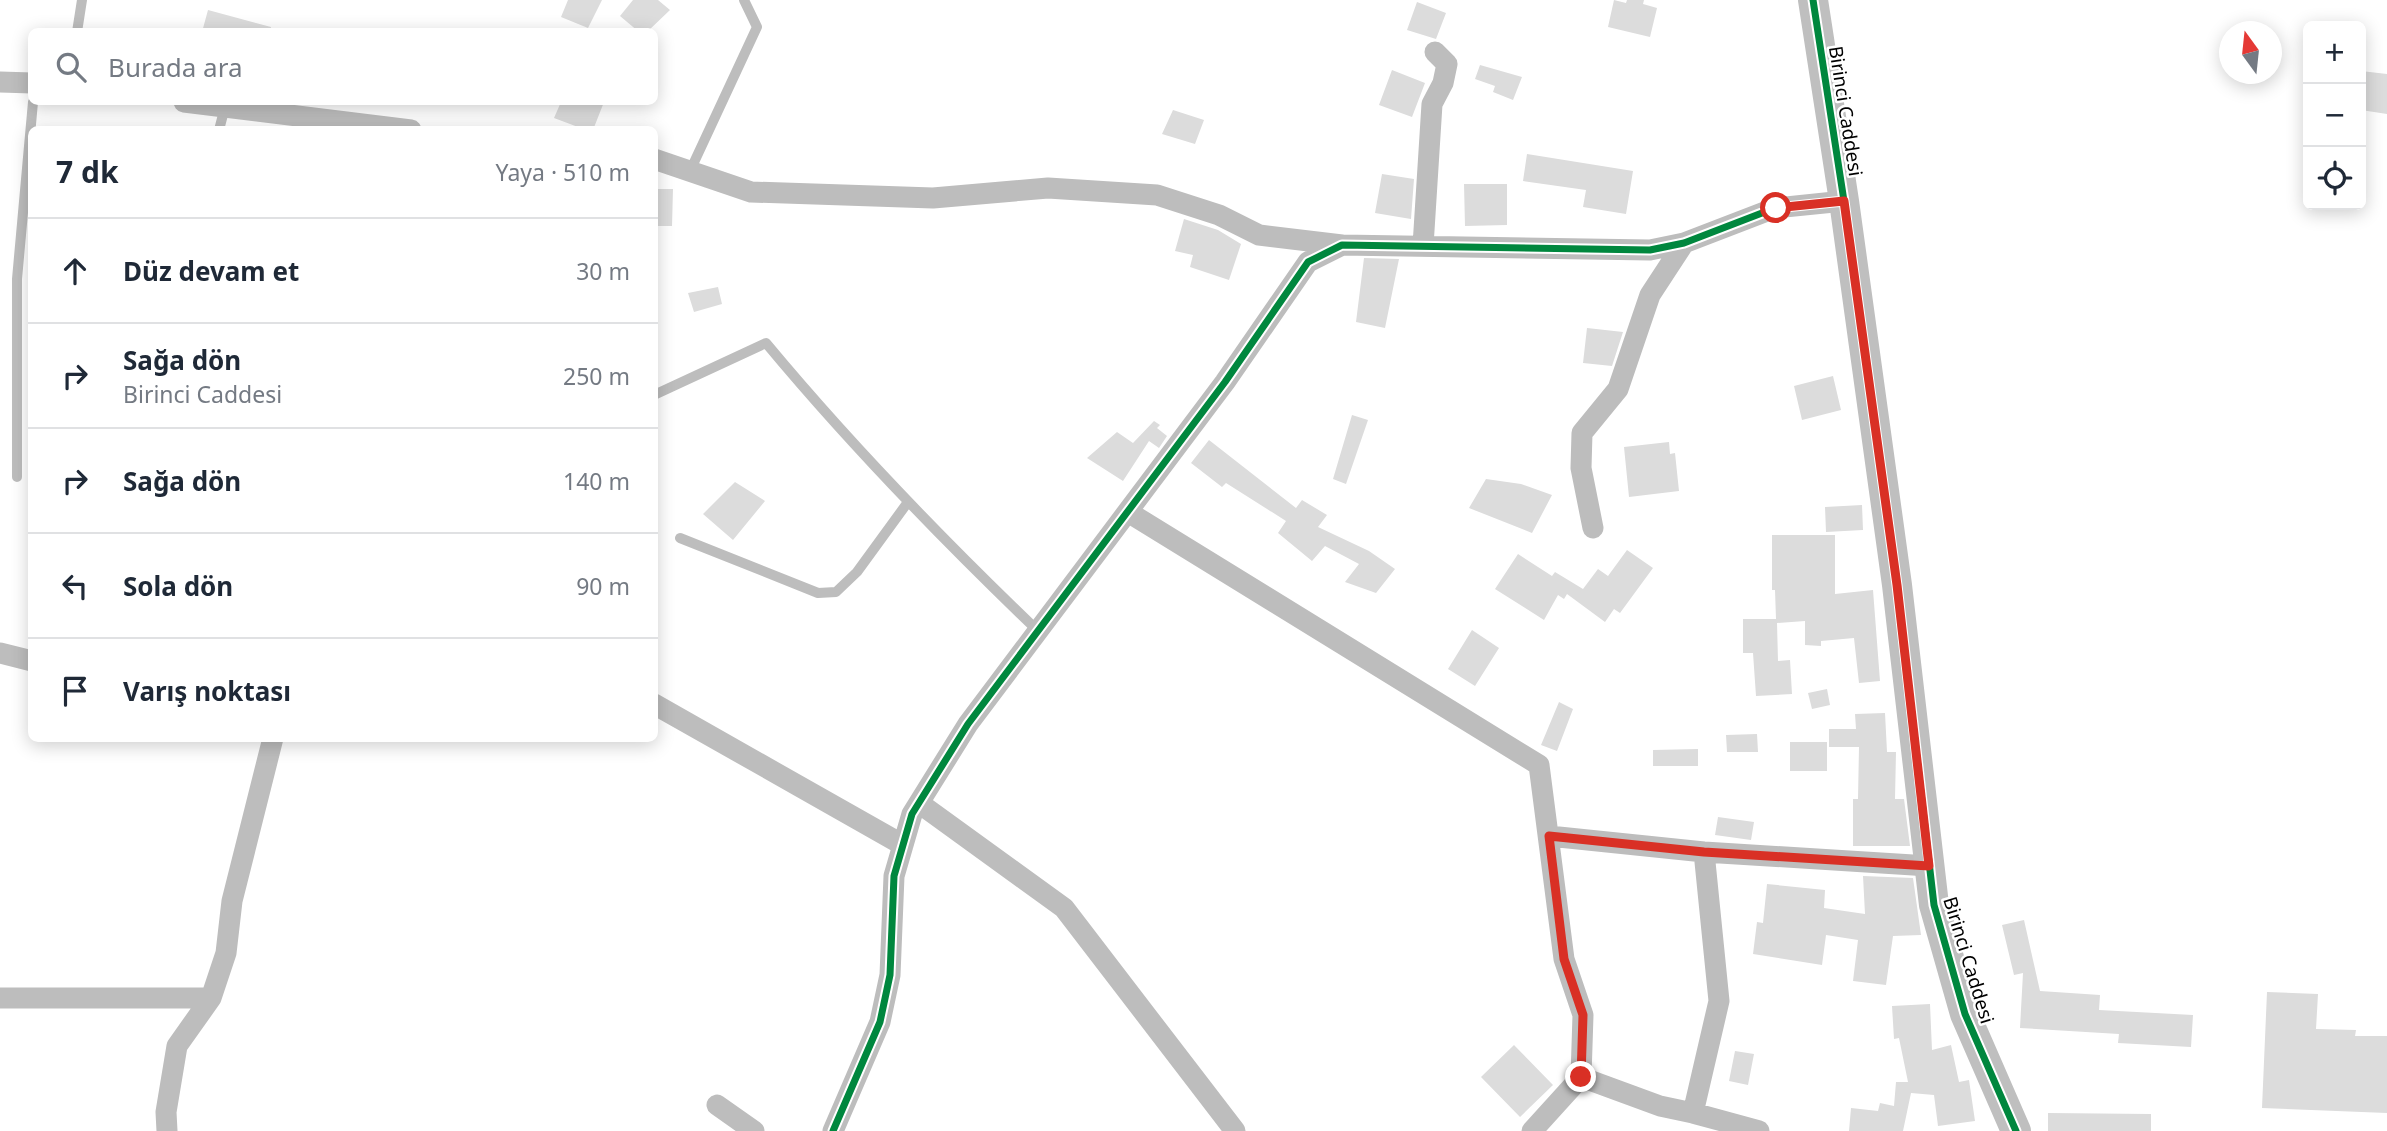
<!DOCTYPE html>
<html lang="tr">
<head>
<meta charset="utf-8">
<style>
  body { margin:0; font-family:"Noto Sans",sans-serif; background:#f6f6f7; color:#1f2937 }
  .controls { position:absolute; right:21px; top:21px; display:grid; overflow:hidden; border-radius:10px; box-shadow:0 4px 18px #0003 }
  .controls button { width:63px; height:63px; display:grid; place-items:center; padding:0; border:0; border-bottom:2px solid #e0e1e3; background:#fff; color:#1f2937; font:35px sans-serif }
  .compass { position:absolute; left:2219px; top:21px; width:63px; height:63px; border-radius:50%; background:#fff; box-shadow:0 4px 18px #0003; rotate:345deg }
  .stop { position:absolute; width:21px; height:21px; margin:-16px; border:5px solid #d93025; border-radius:50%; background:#fff }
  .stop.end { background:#d93025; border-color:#fff; box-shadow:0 2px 7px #0008 }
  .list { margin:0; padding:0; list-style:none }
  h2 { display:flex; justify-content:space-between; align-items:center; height:91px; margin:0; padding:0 28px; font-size:30px }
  h2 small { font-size:23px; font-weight:400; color:#747a83 }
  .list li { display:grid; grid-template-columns:46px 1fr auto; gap:21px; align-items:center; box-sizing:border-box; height:105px; padding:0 28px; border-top:2px solid #e0e1e3 }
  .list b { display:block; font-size:26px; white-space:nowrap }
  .list p { margin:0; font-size:23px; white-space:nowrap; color:#747a83 }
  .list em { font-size:23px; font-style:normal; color:#747a83 }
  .icon { flex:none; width:38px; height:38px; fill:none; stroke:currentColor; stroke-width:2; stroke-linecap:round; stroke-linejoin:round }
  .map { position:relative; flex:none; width:2387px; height:1131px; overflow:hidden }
  .search { position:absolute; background:#fff; box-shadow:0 4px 18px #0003; left:28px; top:28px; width:630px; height:77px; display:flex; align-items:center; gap:18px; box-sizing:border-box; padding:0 24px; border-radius:10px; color:#747a83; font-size:26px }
  .panel { position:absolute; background:#fff; box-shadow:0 4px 18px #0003; left:28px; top:126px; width:630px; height:616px; border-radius:10px }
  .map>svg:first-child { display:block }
</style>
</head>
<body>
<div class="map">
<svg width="2387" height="1131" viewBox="0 0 2387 1131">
  <rect width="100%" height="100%" fill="#fff"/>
  <path fill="#dcdcdc" d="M 568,0 L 602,0 L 588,28 L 561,17 Z
    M 633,0 L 658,0 L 670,10 L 647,32 L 639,32 L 620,16 Z
    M 1614,0 L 1626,3 L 1627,0 L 1644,0 L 1643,4 L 1657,8 L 1650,37 L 1608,27 Z
    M 1417,2 L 1446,13 L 1436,39 L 1407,30 Z
    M 208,10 L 271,27 L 270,32 L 202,32 Z
    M 1480,65 L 1522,77 L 1513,100 L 1493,92 L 1495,86 L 1475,79 Z
    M 1392,70 L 1425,83 L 1412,117 L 1379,105 Z
    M 2361,71 L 2387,74 L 2387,114 L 2361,110 Z
    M 561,102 L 604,102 L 593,130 L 586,130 L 554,118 Z
    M 1173,110 L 1204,120 L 1195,144 L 1162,134 Z
    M 1527,154 L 1633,171 L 1626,214 L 1583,207 L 1586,190 L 1523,181 Z
    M 1382,174 L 1414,179 L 1411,219 L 1375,213 Z
    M 1464,184 L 1507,184 L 1507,225 L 1465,226 Z
    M 654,189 L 673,189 L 672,226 L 654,226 Z
    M 1184,219 L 1218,230 L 1241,244 L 1229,280 L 1190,267 L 1193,255 L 1175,251 Z
    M 1364,258 L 1399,259 L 1385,328 L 1356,322 Z
    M 718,287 L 722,304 L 694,312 L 688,293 Z
    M 1587,328 L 1623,332 L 1612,366 L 1583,363 Z
    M 1833,376 L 1841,410 L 1802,420 L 1794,386 Z
    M 1352,415 L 1368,420 L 1346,484 L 1333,479 Z
    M 1154,421 L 1160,425 L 1157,428 L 1167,436 L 1159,448 L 1149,441 L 1123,481 L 1087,458 L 1117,432 L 1133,443 Z
    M 1209,440 L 1296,508 L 1302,500 L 1327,515 L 1318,527 L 1369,551 L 1395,569 L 1376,593 L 1345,582 L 1359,564 L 1325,546 L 1312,561 L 1278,533 L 1286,521 L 1226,483 L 1222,487 L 1191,463 Z
    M 1669,442 L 1670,454 L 1675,453 L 1679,491 L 1629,497 L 1624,447 Z
    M 1486,479 L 1521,484 L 1552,495 L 1532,533 L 1469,508 Z
    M 735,482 L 765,501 L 733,540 L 703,514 Z
    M 1862,505 L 1863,530 L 1826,532 L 1825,507 Z
    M 1772,535 L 1835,535 L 1835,594 L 1873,590 L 1880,681 L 1859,683 L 1854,638 L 1821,641 L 1821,646 L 1805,645 L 1805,621 L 1777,623 L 1778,661 L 1790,660 L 1792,694 L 1756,696 L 1753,653 L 1743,653 L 1743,619 L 1776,619 L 1775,590 L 1772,590 Z
    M 1627,550 L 1653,568 L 1620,613 L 1614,609 L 1605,622 L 1567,594 L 1564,599 L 1558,595 L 1544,620 L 1495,589 L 1518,554 L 1552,576 L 1555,572 L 1583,589 L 1598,569 L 1608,576 Z
    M 1472,630 L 1499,648 L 1475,686 L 1448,669 Z
    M 1827,689 L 1830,705 L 1812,709 L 1808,693 Z
    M 1559,702 L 1573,709 L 1557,751 L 1541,745 Z
    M 1885,713 L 1887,752 L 1896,752 L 1895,799 L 1904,799 L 1910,846 L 1853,846 L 1853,799 L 1858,799 L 1859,747 L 1829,747 L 1829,729 L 1856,729 L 1855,714 Z
    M 1757,734 L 1758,752 L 1727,752 L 1726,735 Z
    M 1790,742 L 1827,742 L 1827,771 L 1790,771 Z
    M 1698,749 L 1698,766 L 1653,766 L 1653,750 Z
    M 1718,817 L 1754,822 L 1751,840 L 1715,835 Z
    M 1863,876 L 1913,878 L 1921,935 L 1893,936 L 1886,985 L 1853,981 L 1858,940 L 1826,935 L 1822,965 L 1753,954 L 1757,922 L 1763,923 L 1767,884 L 1825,890 L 1824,908 L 1865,914 Z
    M 2024,920 L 2040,991 L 2100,995 L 2099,1010 L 2193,1015 L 2191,1047 L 2118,1043 L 2119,1034 L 2020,1028 L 2023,973 L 2014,975 L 2002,925 Z
    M 2267,992 L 2318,994 L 2316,1029 L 2356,1030 L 2355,1036 L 2387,1036 L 2387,1113 L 2262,1108 Z
    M 1930,1004 L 1932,1050 L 1951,1045 L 1959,1082 L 1969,1080 L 1975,1121 L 1938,1126 L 1934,1095 L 1911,1093 L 1903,1131 L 1849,1131 L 1851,1108 L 1878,1111 L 1880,1103 L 1894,1106 L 1896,1082 L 1908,1082 L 1899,1038 L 1894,1039 L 1892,1006 Z
    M 1514,1045 L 1553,1085 L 1520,1117 L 1481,1077 Z
    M 1735,1051 L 1754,1054 L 1748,1085 L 1729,1081 Z
    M 2048,1113 L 2151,1114 L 2151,1131 L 2048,1131 Z"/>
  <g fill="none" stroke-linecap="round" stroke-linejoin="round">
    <path stroke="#bdbdbd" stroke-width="10" d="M 77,32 L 82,0
      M 219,130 L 225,107
      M 690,171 L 757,27 L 744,0
      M 654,395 L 766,343 C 850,444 942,539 1038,631
      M 17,477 L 17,279 L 33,102
      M 680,538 L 818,593 L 836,592 L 857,572 L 908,502"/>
    <path stroke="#bdbdbd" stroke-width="21" d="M 0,82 L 32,83
      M 184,102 L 411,130
      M 654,159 L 751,192 L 933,198 L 1048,188 L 1157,195 L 1219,215 L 1259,235 L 1342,245
      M 1423,246 L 1432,104 L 1443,83 L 1447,64 L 1435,52
      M 1128,512 L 1539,765 L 1564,959 L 1583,1015 L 1581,1077
      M 1593,528 L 1581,468 L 1582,433 L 1618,389 L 1650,295 L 1684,243
      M 0,653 L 32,661
      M 654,704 L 903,845
      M 919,803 L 1064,908 L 1235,1131
      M 1549,836 L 1704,852 L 1929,866
      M 0,998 L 211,998
      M 717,1105 L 754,1131
      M 1693,1113 L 1719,1001 L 1704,852
      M 167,1131 L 166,1112 L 177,1046 L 211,998 L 226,953 L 232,901 L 273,738
      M 833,1131 L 880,1022 L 890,975 L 894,876 L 912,814 L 968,724 L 1225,382 L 1308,262 L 1342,245 L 1650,250 L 1684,243 L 1775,208 L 1844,201
      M 1532,1131 L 1581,1077 L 1660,1106 L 1693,1113 L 1759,1131"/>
    <path stroke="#bfbfbf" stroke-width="30" d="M 1813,0 L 1844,201 L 1897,585 L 1934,905 L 1965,1014 L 2016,1131"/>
    <g stroke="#fff" stroke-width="11">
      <path id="cycleway" d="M 1813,0 L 1844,201 L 1897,585 L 1934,905 L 1965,1014 L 2016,1131
        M 833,1131 L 880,1022 L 890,975 L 894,876 L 912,814 L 968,724 L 1225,382 L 1308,262 L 1342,245 L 1650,250 L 1684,243 L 1775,208 L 1844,201"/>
    </g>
    <use href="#cycleway" stroke="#00873e" stroke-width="7"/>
  </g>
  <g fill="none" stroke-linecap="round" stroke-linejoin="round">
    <path stroke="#d93025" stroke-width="9" d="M 1581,1077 L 1583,1015 L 1564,959 L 1549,836 L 1704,852 L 1929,866 L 1897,585 L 1844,201 L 1776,208"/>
  </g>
  <g text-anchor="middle" stroke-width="5" stroke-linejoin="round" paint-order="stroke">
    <g font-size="19" fill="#000" stroke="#fff">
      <text transform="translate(1846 111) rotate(81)" y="7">Birinci Caddesi</text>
      <text transform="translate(1969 960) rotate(73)" y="7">Birinci Caddesi</text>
    </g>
  </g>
</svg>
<div class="controls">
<button>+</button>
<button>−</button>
<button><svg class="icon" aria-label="locate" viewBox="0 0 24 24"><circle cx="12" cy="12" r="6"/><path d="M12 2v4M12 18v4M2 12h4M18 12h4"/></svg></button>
</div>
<svg class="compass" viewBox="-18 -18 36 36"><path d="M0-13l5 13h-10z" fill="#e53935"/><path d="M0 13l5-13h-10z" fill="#747a83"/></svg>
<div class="stop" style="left:1776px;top:208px"></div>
<div class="stop end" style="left:1581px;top:1077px"></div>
<div class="search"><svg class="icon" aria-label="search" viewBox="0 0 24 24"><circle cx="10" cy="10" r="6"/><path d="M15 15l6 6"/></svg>Burada ara</div>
<section class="panel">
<h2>7 dk<small>Yaya · 510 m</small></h2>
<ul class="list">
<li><svg class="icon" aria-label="ahead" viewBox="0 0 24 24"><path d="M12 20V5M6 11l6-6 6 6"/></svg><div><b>Düz devam et</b></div><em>30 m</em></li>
<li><svg class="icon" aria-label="right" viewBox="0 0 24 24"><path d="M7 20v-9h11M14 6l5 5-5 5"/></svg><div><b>Sağa dön</b><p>Birinci Caddesi</p></div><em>250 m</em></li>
<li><svg class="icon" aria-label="right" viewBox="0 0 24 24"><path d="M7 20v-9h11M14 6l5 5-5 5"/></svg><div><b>Sağa dön</b></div><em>140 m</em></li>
<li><svg class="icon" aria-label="left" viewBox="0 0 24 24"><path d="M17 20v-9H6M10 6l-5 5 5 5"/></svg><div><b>Sola dön</b></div><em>90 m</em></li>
<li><svg class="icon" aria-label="arrive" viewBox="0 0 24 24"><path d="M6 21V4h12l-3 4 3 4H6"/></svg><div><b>Varış noktası</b></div></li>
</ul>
</section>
</div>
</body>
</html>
